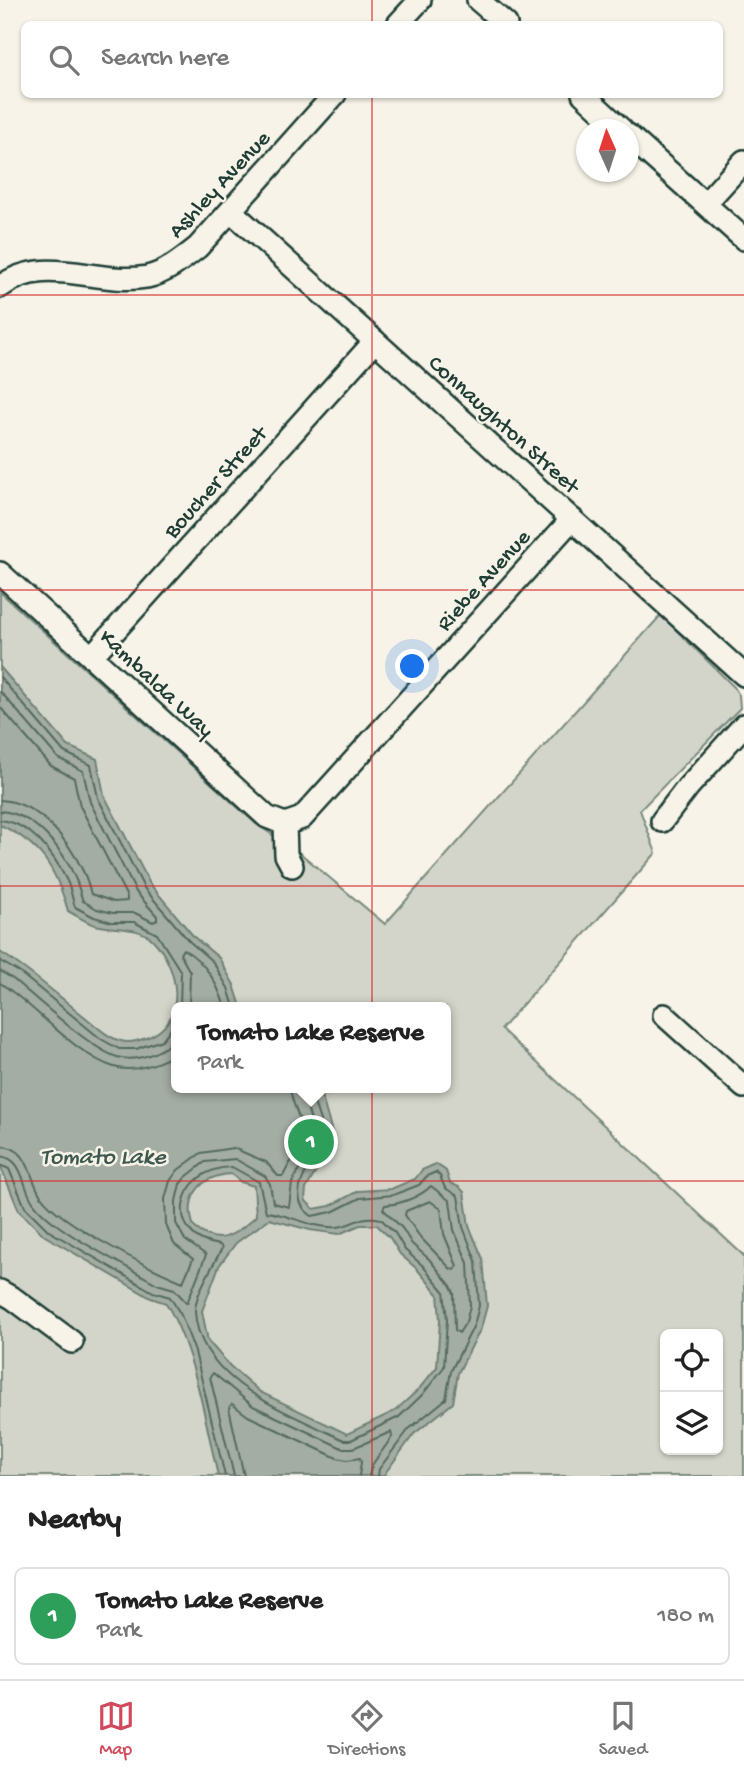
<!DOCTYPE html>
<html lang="en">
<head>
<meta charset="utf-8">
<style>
  body { margin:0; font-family:"Gochi Hand",sans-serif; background:#f6f6f6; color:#222 }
  .controls { position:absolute; right:21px; bottom:21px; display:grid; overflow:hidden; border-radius:10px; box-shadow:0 2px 5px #0004 }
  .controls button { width:63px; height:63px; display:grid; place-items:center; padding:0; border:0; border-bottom:2px solid #e0e0e0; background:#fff; color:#222; font:35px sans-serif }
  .compass { position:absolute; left:576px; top:119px; width:63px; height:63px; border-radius:50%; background:#fff; box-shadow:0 2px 5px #0004; rotate:357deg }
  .you { position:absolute; left:413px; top:667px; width:24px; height:24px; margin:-18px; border:5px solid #fff; border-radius:50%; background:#1a73e8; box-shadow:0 0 0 10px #1a73e833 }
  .badge { display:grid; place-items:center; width:46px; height:46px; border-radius:50%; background:#d1495b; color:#fff; font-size:23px; font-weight:700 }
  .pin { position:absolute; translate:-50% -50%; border:4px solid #fff; box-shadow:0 2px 7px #0006 }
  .popup { position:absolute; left:171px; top:1002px; width:280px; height:91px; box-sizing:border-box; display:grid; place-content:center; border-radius:10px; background:#fff; filter:drop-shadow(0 2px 5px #0005); font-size:23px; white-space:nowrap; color:#767676 }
  .popup b { font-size:26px; color:#222 }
  .popup::after { content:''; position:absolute; left:50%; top:100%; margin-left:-14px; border:14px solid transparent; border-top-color:#fff }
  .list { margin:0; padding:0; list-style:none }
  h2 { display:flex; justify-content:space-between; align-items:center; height:91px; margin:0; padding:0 28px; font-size:30px }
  h2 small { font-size:23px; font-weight:400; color:#767676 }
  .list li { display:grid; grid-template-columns:46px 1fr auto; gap:21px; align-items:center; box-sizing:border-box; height:98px; margin:0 14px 14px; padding:0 14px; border:2px solid #e0e0e0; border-radius:10px }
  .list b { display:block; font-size:26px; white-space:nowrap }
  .list p { margin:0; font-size:23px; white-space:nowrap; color:#767676 }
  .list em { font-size:23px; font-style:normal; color:#767676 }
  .icon { flex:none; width:38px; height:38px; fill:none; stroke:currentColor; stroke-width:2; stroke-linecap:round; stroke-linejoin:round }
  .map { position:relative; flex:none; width:744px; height:1476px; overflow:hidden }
  .search { position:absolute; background:#fff; box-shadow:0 2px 5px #0004; left:21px; right:21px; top:21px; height:77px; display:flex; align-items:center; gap:18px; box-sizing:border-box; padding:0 24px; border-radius:10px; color:#767676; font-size:26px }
  .sheet { height:203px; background:#fff }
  nav { display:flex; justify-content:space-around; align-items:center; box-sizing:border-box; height:98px; border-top:2px solid #e0e0e0; background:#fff; font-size:19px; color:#767676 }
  nav a { display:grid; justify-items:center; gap:4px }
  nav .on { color:#d1495b }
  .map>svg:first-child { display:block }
</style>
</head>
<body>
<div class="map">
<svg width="744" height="1476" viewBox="0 0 744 1476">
  <rect width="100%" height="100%" fill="#f7f3e8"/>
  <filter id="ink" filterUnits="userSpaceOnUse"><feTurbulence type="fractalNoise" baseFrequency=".0143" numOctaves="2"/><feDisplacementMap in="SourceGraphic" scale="14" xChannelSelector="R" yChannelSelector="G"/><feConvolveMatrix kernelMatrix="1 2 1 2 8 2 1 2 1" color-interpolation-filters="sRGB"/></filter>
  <g filter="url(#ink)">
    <path fill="#d3d5ca" stroke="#79897f" stroke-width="2" fill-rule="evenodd" d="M 0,592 L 256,824 L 300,853 L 385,924 L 661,615 L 734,687 L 739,695 L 740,708 L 640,810 L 656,853 L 501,1029 L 744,1256 L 744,1476 L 0,1476 ZM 176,1007 L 446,1007 L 446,1088 L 176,1088 ZM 665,1334 L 718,1334 L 718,1450 L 665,1450 Z"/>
    <path fill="#a4ada3" stroke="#6f8077" stroke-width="2" fill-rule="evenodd" d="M 0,667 L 68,746 L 97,759 L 104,795 L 150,884 L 194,937 L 219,958 L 234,985 L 241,1007 L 176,1007 L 176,1088 L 314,1088 L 321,1094 L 334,1139 L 306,1189 L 305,1200 L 314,1209 L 330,1206 L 358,1191 L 391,1189 L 415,1179 L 422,1170 L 436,1164 L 446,1171 L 450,1183 L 459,1187 L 464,1192 L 469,1226 L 483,1259 L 487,1306 L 481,1328 L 458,1373 L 453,1403 L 414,1434 L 383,1476 L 218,1476 C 205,1421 195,1351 166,1303 L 151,1298 L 45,1236 L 19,1211 L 0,1165 L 0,952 C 31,971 57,995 85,1017 C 96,1026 107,1037 121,1041 C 129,1044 138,1041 146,1038 C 189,1023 179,967 153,940 C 136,924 112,931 92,924 C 84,921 76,915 68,911 C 56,869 41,843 0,825 ZM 231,1174 L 241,1182 L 254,1186 L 256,1216 C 235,1234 220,1249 194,1227 C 183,1196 201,1176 231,1174 ZM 269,1219 L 310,1230 L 339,1234 L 360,1225 L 377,1225 L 390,1238 L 400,1254 L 417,1269 L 438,1294 L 440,1320 L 437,1367 L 418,1390 L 395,1411 L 347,1434 L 260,1392 L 230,1366 L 208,1341 L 202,1311 L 219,1266 L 236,1243 Z"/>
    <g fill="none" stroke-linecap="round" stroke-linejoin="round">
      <path stroke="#546a60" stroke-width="2" d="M 0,677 L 64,752 L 91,765 L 98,798 L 144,888 L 189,941 L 213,962 L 228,988 L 234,1007
        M 0,691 L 58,758 L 83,771 L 90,802 L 136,892 L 157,916 L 157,920 L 153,922 L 135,913 L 113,913 L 97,909 L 83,901 C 80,894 79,887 76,880 C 64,850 34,813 0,811
        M 0,707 L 51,766 L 74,778 L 80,806 L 127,897 L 127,901 L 114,902 L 91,894 C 89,887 87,879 84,873 C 69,841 39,802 0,800
        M 0,820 C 31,823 54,854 67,881 C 71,889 72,899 75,907 L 94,917 L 112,922 L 134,922 L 157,934 L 181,972 L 180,1007
        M 0,961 L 19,972 L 101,1039 L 119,1049 L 136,1049 L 162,1040 L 176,1022
        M 0,971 L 13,979 C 37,999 91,1049 117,1057 C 136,1063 165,1052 176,1037
        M 0,983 C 35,1005 75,1055 114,1067 C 133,1073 160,1064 176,1053
        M 189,1007 L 190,972 L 180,954 L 183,949 C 206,962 217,983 225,1007
        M 309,1088 L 326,1138 C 314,1161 281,1196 312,1216 L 332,1212 L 360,1198 L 393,1195 L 419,1185 L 427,1176 L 436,1172 L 440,1176 L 445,1188 L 458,1196 L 463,1227 L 476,1261 L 479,1306 L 474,1325 L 451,1371 L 446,1399 L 409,1429 L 379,1469 L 378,1476
        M 0,1146 C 30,1147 28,1176 41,1196 C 59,1223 151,1269 183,1282 L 193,1259 L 174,1244 L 166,1225 L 165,1199 L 170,1181 L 178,1170 L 201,1153 L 233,1148 L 266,1162 L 278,1176 L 283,1176 L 305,1135 C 301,1120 291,1102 290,1088
        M 0,1156 C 24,1158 22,1187 33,1202 C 53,1231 125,1265 157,1284 L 174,1289 L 187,1303 L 206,1255 L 185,1240 L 176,1223 L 176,1201 L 180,1184 L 186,1177 L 205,1162 L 235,1159 L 265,1176 L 270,1184 L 273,1203 L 289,1207 L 292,1183 L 316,1137 L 301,1088
        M 0,1165 L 9,1169 L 25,1207 L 49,1231 L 153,1292 L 170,1297 L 181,1315 L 195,1352 L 225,1476
        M 232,1167 L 259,1182 L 266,1212 C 289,1214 313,1229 337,1227 C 355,1225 359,1214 381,1219 L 395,1233 L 405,1250 L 422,1265 L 444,1291 L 447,1320 L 444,1367 L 423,1394 L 399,1417 L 351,1440 L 344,1440 C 291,1414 199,1382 195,1312 C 194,1295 215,1263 222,1248 L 220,1245 C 163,1239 175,1168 232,1167 Z
        M 431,1186 L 450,1201 L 454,1230 L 468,1263 L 470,1306 L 466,1322 L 459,1333 L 455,1330 L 454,1293 L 451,1286 L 429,1259 L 412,1244 L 402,1228 L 383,1209 L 385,1205 C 401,1204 420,1197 431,1186 Z
        M 430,1201 L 441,1209 L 444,1234 L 457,1266 L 455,1270 L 451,1269 L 420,1237 L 405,1215 L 406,1211 Z
        M 234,1476 L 210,1377 L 213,1373 L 253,1406 L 342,1448 L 353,1448 L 391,1432 L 392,1437 L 372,1465 L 369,1476
        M 244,1476 L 229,1408 L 232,1404 L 248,1416 L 337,1458 L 347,1460 L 360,1458 L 361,1462 L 359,1476"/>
      <g stroke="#1f3d34" stroke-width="26">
        <path id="minor" d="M 478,0 L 506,24
          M 398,24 L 420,0
          M 583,94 L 622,130
          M 628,135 L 744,239
          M 705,204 L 744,161
          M 231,211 L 744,675
          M 0,287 C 45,253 97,286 147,277 C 166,273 183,259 198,247 L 335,94
          M 0,573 L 267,817 L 285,824
          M 92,656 L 375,341
          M 662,821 L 688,787 L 744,725
          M 285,824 L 302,818 L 572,519
          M 285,824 L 286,855 L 292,866
          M 664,1015 L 744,1087
          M 0,1291 L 14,1299 L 72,1342"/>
      </g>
      <use href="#minor" stroke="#f7f3e8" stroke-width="21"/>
    </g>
  </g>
  <path fill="none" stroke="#d62828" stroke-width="2" stroke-opacity="0.55" d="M 372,0 L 372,24M 372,94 L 372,1476M 0,295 L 744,295M 0,590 L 744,590M 0,886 L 744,886M 0,1181 L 744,1181"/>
  <g text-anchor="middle" stroke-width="5" stroke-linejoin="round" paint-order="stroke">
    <g font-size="23" fill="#1f3d34" stroke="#f7f3e8">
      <text transform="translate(218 183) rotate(-47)" y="8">Ashley Avenue</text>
      <text transform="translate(505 423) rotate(42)" y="8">Connaughton Street</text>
      <text transform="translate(214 481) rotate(-48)" y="8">Boucher Street</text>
      <text transform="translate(482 579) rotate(-48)" y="8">Riebe Avenue</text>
      <text transform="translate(158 682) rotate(43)" y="8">Kambalda Way</text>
    </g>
    <g font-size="24" font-style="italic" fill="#405950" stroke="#f7f3e8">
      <text x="103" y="1163">Tomato Lake</text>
    </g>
  </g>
</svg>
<div class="controls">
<button><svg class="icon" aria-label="locate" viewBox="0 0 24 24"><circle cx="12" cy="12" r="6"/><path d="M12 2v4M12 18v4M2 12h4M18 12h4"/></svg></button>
<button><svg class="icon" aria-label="layers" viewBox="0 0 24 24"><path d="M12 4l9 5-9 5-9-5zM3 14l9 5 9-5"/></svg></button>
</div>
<svg class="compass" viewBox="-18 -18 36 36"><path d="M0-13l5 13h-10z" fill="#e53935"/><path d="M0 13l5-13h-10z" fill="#767676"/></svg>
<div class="you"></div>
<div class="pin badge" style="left:311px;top:1142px;background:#2e9e5b">1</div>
<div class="popup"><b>Tomato Lake Reserve</b>Park</div>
<div class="search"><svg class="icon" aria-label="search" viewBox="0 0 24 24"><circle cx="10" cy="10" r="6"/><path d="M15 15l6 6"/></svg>Search here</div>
</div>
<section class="sheet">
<h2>Nearby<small></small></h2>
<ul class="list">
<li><span class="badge" style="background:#2e9e5b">1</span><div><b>Tomato Lake Reserve</b><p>Park</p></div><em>180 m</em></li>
</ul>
</section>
<nav>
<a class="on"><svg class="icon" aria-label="map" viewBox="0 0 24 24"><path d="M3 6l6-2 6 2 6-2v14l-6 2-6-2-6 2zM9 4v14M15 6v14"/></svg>Map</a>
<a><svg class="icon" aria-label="directions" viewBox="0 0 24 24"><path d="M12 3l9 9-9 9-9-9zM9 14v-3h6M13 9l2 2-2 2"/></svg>Directions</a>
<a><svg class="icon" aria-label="saved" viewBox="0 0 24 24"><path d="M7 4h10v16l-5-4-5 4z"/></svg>Saved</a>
</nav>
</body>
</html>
